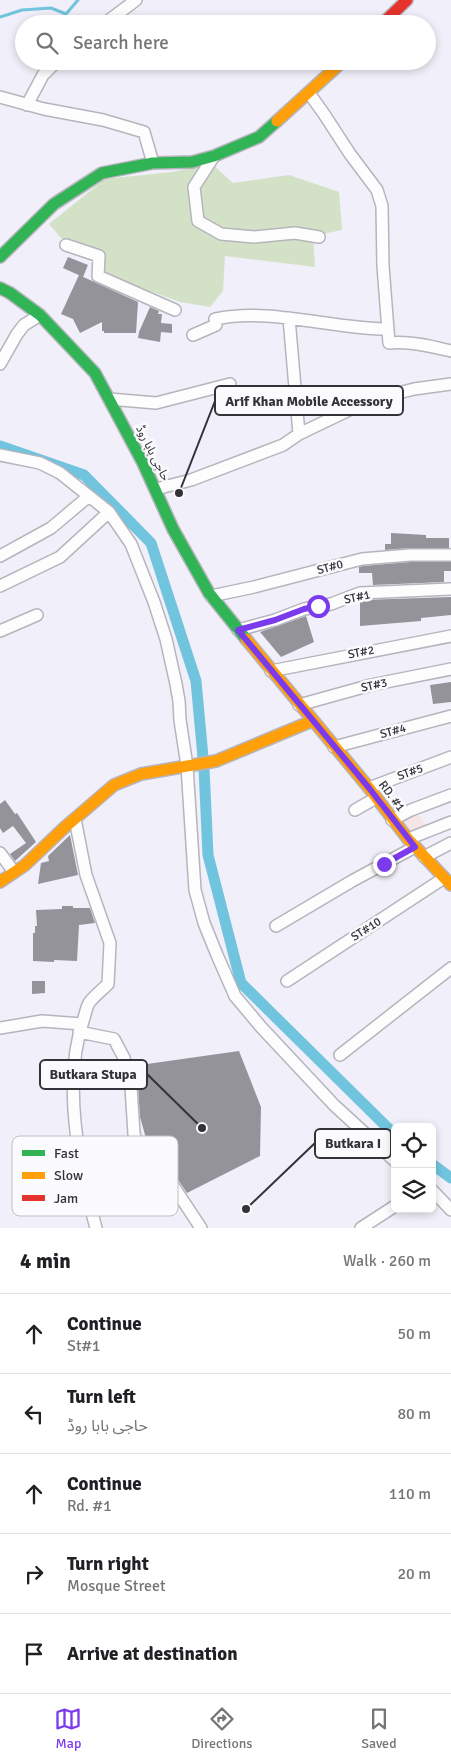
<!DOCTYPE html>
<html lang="en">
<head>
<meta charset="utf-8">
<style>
  body { margin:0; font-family:Signika,"Noto Sans Arabic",sans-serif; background:#f2f2f2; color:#202124 }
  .controls { position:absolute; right:15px; bottom:15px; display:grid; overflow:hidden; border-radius:8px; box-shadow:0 2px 8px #0003 }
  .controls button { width:45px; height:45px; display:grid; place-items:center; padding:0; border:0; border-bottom:1px solid #e0e0e0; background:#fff; color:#202124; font:25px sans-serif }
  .stop { position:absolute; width:15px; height:15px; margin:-11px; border:4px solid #7c3aed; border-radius:50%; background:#fff }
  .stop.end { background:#7c3aed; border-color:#fff; box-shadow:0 1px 5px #0008 }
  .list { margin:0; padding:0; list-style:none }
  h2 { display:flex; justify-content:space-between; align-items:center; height:65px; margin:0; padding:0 20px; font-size:21px }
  h2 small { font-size:16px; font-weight:400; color:#757577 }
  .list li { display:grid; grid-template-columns:32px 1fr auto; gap:15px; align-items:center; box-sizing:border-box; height:80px; padding:0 20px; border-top:1px solid #e0e0e0 }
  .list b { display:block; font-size:19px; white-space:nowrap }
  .list p { margin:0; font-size:16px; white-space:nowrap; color:#757577 }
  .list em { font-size:16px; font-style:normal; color:#757577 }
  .icon { flex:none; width:28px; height:28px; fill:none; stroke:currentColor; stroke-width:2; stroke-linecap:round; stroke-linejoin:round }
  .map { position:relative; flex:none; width:451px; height:1228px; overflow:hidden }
  .search { position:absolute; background:#fff; box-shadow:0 2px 8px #0003; left:15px; right:15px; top:15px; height:55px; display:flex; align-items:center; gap:12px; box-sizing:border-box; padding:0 18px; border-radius:28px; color:#757577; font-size:19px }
  .sheet { height:465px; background:#fff }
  nav { display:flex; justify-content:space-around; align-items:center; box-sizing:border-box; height:70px; border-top:1px solid #e0e0e0; background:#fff; font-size:14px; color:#757577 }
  nav a { display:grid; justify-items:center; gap:2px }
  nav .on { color:#7c3aed }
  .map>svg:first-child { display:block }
</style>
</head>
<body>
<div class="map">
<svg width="451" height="1228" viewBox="0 0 451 1228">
  <rect width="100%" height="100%" fill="#f1eff9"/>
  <path fill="#f5e5e7" d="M 416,811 L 428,828 L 416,835 L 399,818 Z"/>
  <path fill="#d3e2c6" d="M 211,163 L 233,183 L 289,175 L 339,192 L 342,230 L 313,236 L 315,267 L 225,256 L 223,291 L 210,307 L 180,302 L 103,274 L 103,253 L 70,243 L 61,238 L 49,224 L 105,179 L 172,172 L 202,166 Z"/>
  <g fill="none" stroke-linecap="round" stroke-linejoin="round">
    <path stroke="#70c4dd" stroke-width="3" d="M 0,17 L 22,10 L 51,8 L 66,14 L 78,0"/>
    <path stroke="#70c4dd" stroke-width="11" d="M 0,446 L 84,475 L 151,543 L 196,681 L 204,768 L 208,855 L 241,983 L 395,1135
      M 432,1164 L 451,1178"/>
  </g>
  <path fill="#94939a" d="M 68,257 L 88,265 L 83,277 L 63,268 Z
    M 79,275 L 138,302 L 136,333 L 104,333 L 104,331 L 102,331 L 102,322 L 80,333 L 73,319 L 61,314 Z
    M 150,307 L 159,311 L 158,314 L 162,314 L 161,323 L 172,324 L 172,333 L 161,332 L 160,342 L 138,338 L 139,332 Z
    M 391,533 L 426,535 L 426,538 L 449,538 L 449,548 L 410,548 L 385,550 L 385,544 L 391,544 Z
    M 410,562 L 451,562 L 451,571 L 444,571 L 444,582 L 373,585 L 372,573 L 359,573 L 359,567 L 363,566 Z
    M 451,597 L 451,615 L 421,618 L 421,621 L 360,626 L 360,601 L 362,600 Z
    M 306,616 L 314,642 L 281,657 L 260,632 Z
    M 451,682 L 451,702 L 433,704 L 430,685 Z
    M 5,800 L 15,814 L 17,813 L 36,842 L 15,861 L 10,854 L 26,843 L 13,826 L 3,833 L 0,828 L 0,804 Z
    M 70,835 L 78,875 L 38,884 L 41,863 L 49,861 L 48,856 Z
    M 62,906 L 73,906 L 73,908 L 90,908 L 95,923 L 79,925 L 77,961 L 54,960 L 54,962 L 33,961 L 33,933 L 35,933 L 35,926 L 37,926 L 36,910 L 62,909 Z
    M 32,981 L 45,981 L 45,993 L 32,994 Z
    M 239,1051 L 261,1107 L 260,1156 L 187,1193 L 172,1171 L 159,1163 L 149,1149 L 140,1117 L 138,1087 L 134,1068 L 140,1065 Z"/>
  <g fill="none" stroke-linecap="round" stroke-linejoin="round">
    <g stroke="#b6b4bc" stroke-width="14">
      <path id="street" d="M 104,24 L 136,0
        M 309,93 L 324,114 L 350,154 L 377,190 L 382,206 L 383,266 L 389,343 C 410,341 430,346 451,351
        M 0,97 L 44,109 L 103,120 L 144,132 L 153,163
        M 27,105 L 43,75 L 57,61
        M 214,156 L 194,187 L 198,221 L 221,234 L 254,237 L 295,233 L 319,237
        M 66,245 L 99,256 L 98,276 L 175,310
        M 289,318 L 299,434
        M 215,319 C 270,307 331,329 388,329
        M 193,335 L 216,325
        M 0,364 L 17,334 L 24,325 L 40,315
        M 109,399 L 156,403 L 230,384
        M 0,455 L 40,463 L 60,473 L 109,512 L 131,544 L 154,602 L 166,639 L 176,684 L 179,701 L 180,720 L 187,766 L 195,890 L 204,923 L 217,955 L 235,996 L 261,1027 L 334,1105 L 395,1161
        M 156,489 L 191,480 L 283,445 L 299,434 L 368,401 L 414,389 L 451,384
        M 0,556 L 51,528 L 89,496
        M 0,586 L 60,557 L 109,512
        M 211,596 L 254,587 L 362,559 L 410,555 L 451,555
        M 238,630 L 275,620 L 304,609 L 331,604 L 360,593 L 451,589
        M 0,631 L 37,615
        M 271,671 L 451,636
        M 299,705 L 371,685 L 451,669
        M 334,747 L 451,716
        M 369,788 L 451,757
        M 355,810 L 376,798
        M 75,819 L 86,875 L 110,943 L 108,984 C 102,990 94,996 89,1003 C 86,1008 85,1016 83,1021 C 62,1084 79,1166 96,1228
        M 392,820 L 411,810 L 451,795
        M 408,839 L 451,822
        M 0,853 L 14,872
        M 424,857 L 451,843
        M 276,926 L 352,881 L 415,847
        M 287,981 L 444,878
        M 0,1028 L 42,1021 L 82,1024
        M 79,1032 L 114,1039 L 124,1058 L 131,1087 L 134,1134 L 146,1165 L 166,1175 L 201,1228
        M 340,1055 L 451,968
        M 432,1190 L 451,1210
        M 361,1228 L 395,1206"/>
    </g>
    <g stroke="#b6b4bc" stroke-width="14">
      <path id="fast" d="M 0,257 L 54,204 L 102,173 L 153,163 L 192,162 L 214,156 L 259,137 L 277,121
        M 0,288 L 10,293 L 40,315 L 95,373 L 143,463 L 173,529 L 209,593 L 246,639"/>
    </g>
    <g stroke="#b6b4bc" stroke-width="14">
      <path id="slow" d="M 277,121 L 343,61
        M 246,639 L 369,788 L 408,839 L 451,885
        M 0,882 L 25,865 L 64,828 L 114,785 L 141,774 L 216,761 L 312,721"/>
    </g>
    <g stroke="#b6b4bc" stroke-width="14">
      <path id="jam" d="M 382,24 L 407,0"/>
    </g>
    <use href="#street" stroke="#fdfdfe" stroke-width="11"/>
    <use href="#fast" stroke="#30b455" stroke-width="11"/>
    <use href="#slow" stroke="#ff9f0a" stroke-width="11"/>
    <use href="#jam" stroke="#e5322d" stroke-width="11"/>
  </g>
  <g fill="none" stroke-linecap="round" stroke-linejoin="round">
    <path stroke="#7c3aed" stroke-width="6" d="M 318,606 L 304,609 L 275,620 L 238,630 L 369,788 L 415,847 L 384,864"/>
  </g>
  <g text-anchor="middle" stroke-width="5" stroke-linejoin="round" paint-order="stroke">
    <g font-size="12" fill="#333239" stroke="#fbfbfe">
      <text transform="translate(153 453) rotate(63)" y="4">حاجی بابا روڈ</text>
      <text transform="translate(330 567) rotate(-15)" y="4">ST#0</text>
      <text transform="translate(357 597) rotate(-13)" y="4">ST#1</text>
      <text transform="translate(361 652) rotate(-11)" y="4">ST#2</text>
      <text transform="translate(374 685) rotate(-13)" y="4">ST#3</text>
      <text transform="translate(393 731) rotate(-15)" y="4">ST#4</text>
      <text transform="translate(410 772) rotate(-20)" y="4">ST#5</text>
      <text transform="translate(392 796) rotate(53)" y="4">RD. #1</text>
      <text transform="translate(366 929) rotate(-33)" y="4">ST#10</text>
    </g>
  </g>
  <rect x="12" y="1136" width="166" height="80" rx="8" fill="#fbfbfe" stroke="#bfbfc3" stroke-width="1"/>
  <rect x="22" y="1150" width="23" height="6" fill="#30b455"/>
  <rect x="22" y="1172" width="23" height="7" fill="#ff9f0a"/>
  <rect x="22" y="1195" width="23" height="6" fill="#e5322d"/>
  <g font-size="14" fill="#333239">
    <text x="54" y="1158">Fast</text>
    <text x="54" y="1180">Slow</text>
    <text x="54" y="1203">Jam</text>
  </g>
  <path fill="none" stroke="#333239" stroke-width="2" d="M179 493L215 401M202 1128L147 1074M246 1209L315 1143"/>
  <g fill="#333239" stroke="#fbfbfe" stroke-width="2">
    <circle cx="179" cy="493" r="5"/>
    <circle cx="202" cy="1128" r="5"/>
    <circle cx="246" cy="1209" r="5"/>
  </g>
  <g fill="#fbfbfe" stroke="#333239" stroke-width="2">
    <rect x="215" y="386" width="188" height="29" rx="5"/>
    <rect x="40" y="1060" width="107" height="29" rx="5"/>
    <rect x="315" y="1129" width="76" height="29" rx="5"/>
  </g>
  <g font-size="14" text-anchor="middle" font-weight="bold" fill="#333239">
    <text x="309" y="406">Arif Khan Mobile Accessory</text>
    <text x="93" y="1079">Butkara Stupa</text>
    <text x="353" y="1148">Butkara I</text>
  </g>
</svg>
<div class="controls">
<button><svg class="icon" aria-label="locate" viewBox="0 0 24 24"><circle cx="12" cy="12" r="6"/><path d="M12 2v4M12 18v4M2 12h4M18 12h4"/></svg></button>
<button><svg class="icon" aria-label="layers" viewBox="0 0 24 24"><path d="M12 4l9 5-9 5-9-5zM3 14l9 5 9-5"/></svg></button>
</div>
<div class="stop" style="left:318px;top:606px"></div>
<div class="stop end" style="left:384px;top:864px"></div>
<div class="search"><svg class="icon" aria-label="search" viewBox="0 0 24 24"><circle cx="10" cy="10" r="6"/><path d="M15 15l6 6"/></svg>Search here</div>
</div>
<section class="sheet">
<h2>4 min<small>Walk · 260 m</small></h2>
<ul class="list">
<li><svg class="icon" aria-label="ahead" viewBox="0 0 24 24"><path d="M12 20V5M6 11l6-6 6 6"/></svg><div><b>Continue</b><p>St#1</p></div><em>50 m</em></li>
<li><svg class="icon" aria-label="left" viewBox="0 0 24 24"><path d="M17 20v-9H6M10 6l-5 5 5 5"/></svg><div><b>Turn left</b><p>حاجی بابا روڈ</p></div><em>80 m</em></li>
<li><svg class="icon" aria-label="ahead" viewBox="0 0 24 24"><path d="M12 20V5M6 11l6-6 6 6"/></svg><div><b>Continue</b><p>Rd. #1</p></div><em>110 m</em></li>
<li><svg class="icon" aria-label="right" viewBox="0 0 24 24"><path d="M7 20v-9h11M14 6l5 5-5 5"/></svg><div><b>Turn right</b><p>Mosque Street</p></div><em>20 m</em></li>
<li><svg class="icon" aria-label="arrive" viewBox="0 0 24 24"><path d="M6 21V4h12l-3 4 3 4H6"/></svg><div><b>Arrive at destination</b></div></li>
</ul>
</section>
<nav>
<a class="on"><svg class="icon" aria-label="map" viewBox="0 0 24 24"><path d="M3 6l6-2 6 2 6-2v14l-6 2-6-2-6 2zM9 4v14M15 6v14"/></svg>Map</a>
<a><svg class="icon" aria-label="directions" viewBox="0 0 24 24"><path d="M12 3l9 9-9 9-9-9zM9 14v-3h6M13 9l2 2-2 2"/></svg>Directions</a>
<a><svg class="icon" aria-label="saved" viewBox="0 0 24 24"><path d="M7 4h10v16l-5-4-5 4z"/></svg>Saved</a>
</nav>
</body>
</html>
